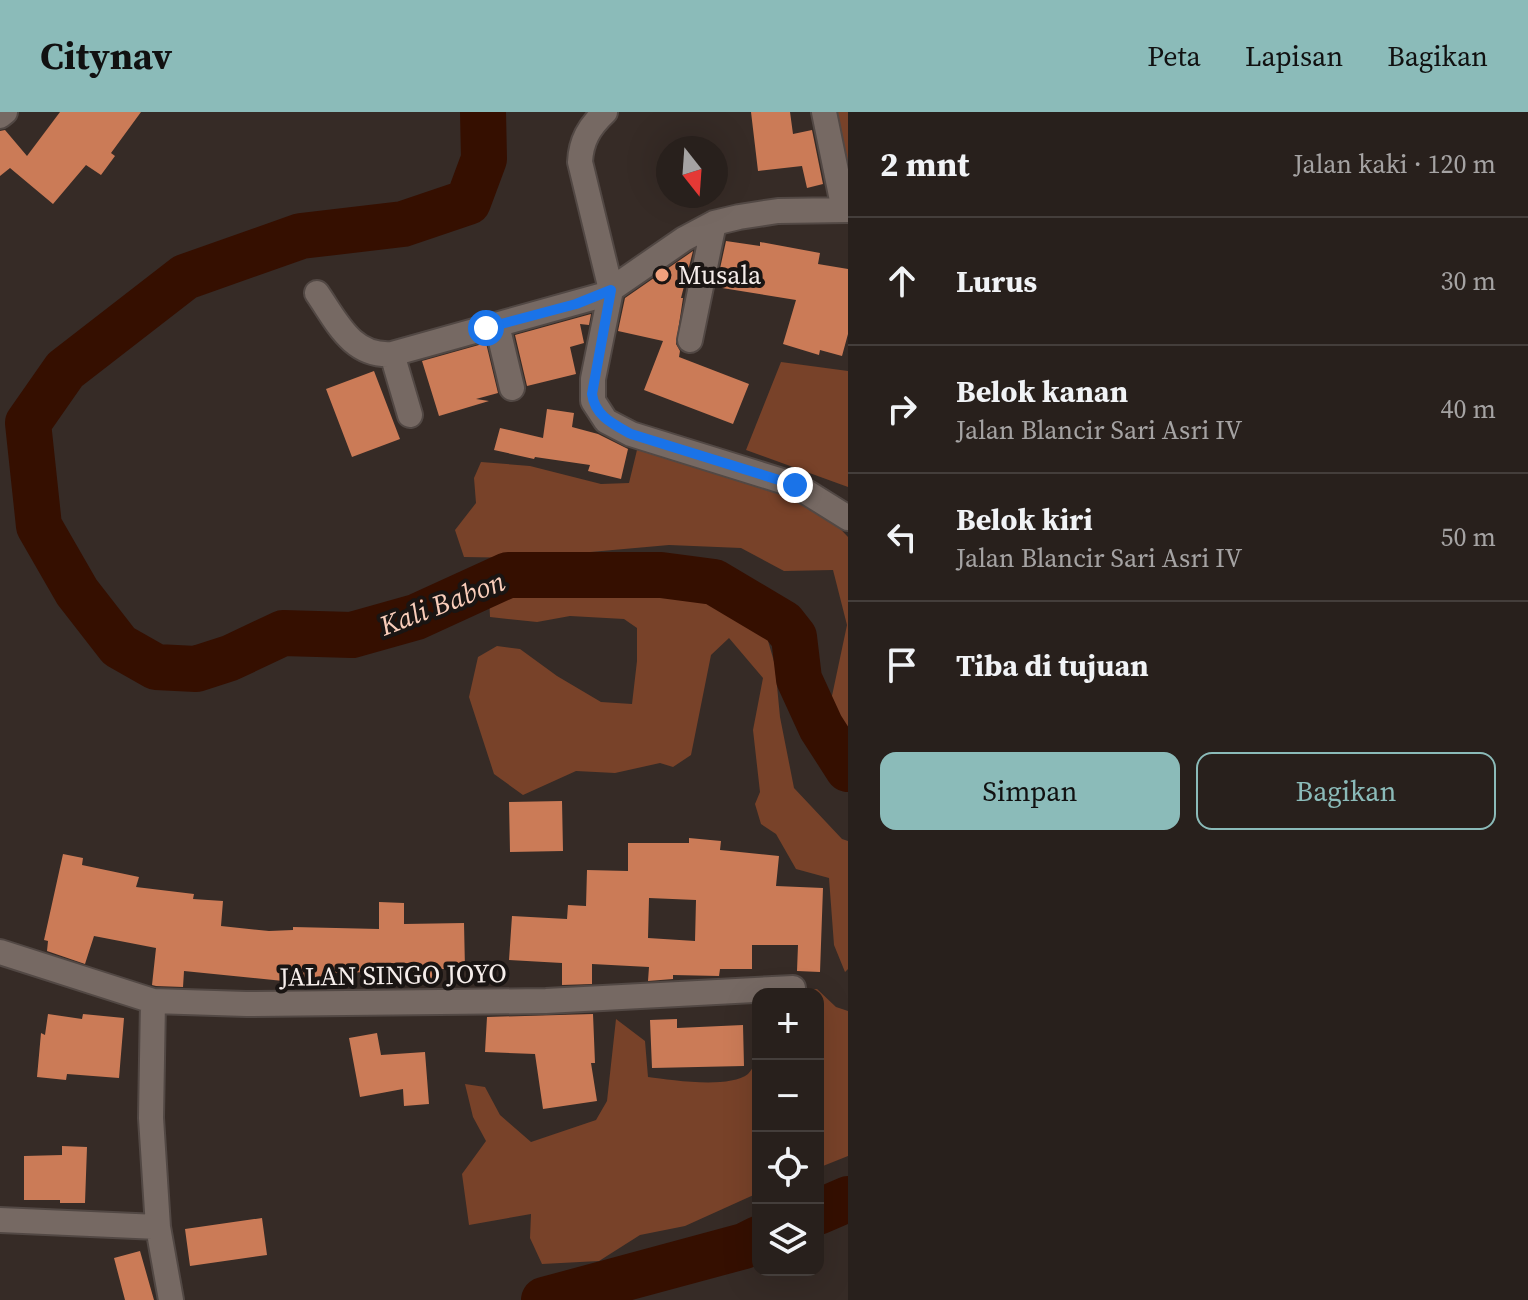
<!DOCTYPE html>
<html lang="id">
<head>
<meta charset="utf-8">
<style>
  body { margin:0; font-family:"Source Serif 4",serif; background:#342d29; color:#f1f3f6 }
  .controls { position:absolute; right:24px; bottom:24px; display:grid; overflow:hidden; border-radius:16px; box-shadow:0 8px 32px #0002 }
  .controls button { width:72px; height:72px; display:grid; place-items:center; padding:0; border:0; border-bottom:2px solid #443e3b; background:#28201c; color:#f1f3f6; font:40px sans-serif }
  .compass { position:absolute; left:656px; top:24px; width:72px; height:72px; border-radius:50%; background:#28201c; box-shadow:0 8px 32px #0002; rotate:163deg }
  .stop { position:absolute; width:24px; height:24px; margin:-18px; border:6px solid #1a73e8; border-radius:50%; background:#fff }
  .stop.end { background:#1a73e8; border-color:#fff; box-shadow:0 2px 8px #0008 }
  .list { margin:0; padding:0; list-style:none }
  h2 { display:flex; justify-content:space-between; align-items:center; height:104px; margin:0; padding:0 32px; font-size:34px }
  h2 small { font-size:26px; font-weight:400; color:#a5a3a3 }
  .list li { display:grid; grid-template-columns:52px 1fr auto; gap:24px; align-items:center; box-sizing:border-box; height:128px; padding:0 32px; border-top:2px solid #443e3b }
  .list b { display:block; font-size:30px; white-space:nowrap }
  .list p { margin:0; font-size:26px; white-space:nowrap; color:#a5a3a3 }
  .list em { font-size:26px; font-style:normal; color:#a5a3a3 }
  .actions { display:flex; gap:16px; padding:24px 32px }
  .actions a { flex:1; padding:18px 0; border:2px solid #8bbbb9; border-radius:16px; text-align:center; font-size:28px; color:#8bbbb9 }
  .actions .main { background:#8bbbb9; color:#111 }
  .icon { flex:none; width:44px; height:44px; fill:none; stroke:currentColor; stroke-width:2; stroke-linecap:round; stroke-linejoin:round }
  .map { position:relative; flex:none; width:848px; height:1188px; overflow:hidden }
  header { display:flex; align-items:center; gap:48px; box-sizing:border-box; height:112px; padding:0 40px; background:#8bbbb9; color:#111 }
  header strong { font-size:38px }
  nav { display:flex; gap:44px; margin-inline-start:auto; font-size:28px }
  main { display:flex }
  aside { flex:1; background:#28201c }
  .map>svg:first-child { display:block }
</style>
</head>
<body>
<header>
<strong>Citynav</strong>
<nav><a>Peta</a><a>Lapisan</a><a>Bagikan</a></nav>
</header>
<main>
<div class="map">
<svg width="848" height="1188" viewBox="0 0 848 1188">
  <rect width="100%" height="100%" fill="#362b26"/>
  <path fill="#784229" d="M 831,0 L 848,0 L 848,74 Z
    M 781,250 L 848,259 L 848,375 L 746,338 Z
    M 637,338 L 785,378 L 827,403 L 848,425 L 848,622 L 829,598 L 847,513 L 833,458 L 784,459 L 741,436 L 669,433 L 523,446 L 464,445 L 455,418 L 476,391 L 474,366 L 481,350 L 530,354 L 601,372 L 629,371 Z
    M 691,478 L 728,482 L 764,515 L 775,553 L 780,605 L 794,676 L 842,727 L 848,729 L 848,857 L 845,860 L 834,833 L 829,766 L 796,757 L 776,722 L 761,712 L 755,692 L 760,680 L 753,618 L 763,566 L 729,526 L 711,543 L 691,643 L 673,655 L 660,651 L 615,661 L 576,659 L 523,683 L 494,662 L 469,585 L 478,545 L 497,534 L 520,537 L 557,564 L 601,590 L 632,592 L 637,549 L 637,516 L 624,507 L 570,504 L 537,510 L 490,505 L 489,483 L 659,485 Z
    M 817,877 L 836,895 L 848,899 L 848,1044 L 818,1056 L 818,882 L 807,882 L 808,878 Z
    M 616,907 L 645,929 L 648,965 C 671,968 729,977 748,962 C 752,958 755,951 758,946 L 758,1081 L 685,1114 L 640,1123 L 599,1149 L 542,1152 L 530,1126 L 531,1102 L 469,1113 L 462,1062 L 486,1029 L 473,1005 L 465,972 L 485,975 L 500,1003 L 531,1030 L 596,1008 L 607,989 Z"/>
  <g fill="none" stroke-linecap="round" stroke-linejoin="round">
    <path stroke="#350f00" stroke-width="46" d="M 483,0 L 484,47 L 468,90 L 403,112 L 301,124 L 185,165 L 65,258 L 28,311 L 39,414 L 77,480 L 119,534 L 156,555 L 196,557 L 230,546 L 283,521 L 352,523 L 416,505 L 508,463 L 661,463 L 714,470 L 783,511 L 794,525 L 799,567 L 821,615 L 848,657
      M 818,1100 L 848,1087
      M 544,1188 L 744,1134 L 758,1127"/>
  </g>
  <path fill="#cb7b57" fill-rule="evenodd" d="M 60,0 L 141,0 L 111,41 L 115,44 L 101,63 L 86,53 L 53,92 L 10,56 L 0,64 L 0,19 L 5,18 L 27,44 Z
    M 751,0 L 790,0 L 793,22 L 812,18 L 823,72 L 807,76 L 802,54 L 758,59 Z
    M 726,129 L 760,134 L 760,130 L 820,141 L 818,152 L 848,157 L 848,222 L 842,244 L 820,238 L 819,243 L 783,232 L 796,188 L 716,175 Z
    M 693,139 L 681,186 L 683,186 L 676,232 L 680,239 L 679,245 L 749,272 L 733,312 L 644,278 L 663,229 L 618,219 L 625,186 Z
    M 591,202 L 589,213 L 580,212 L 584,231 L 570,235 L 576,262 L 527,274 L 515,223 Z
    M 486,231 L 498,281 L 476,287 L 489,289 L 439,304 L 422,249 Z
    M 374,259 L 400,327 L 352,345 L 326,277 Z
    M 547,297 L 574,301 L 572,315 L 598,322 L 628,337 L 621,367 L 588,359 L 590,353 L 535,345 L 534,347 L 494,338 L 500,316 L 543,326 Z
    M 562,689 L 563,739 L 510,740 L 509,690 Z
    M 689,726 L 721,729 L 720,738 L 779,744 L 776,774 L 823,776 L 820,860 L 797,859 L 798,833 L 752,833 L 752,857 L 720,857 L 719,864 L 673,863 L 673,867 L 648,869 L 649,855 L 592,852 L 592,872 L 562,873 L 562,851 L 509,848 L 512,804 L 567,807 L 568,793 L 586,794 L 587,758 L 628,759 L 628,731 L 689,731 ZM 649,786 L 696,788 L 695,829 L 648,826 Z
    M 63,742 L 83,746 L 82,753 L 139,765 L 136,775 L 194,782 L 193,787 L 223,789 L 221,814 L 269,819 L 293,818 L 293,815 L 379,817 L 379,790 L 404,791 L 404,812 L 464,811 L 465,857 L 434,857 L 434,868 L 411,868 L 411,851 L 369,851 L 369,860 L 334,861 L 334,876 L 293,877 L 293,870 L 184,859 L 183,875 L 156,874 L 152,873 L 156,836 L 94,824 L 85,852 L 47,839 L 48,829 L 44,828 Z
    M 48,902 L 82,907 L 83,902 L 124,906 L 119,966 L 67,962 L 66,968 L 37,965 L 41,921 L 45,923 Z
    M 593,902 L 595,951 L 591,951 L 597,989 L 543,997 L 535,942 L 485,940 L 487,905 Z
    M 677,907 L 677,916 L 743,913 L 744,954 L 652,956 L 650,908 Z
    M 377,921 L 381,943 L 425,940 L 429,992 L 404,994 L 403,977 L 360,985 L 349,926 Z
    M 62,1034 L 87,1035 L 85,1091 L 60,1091 L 60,1088 L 24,1088 L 24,1044 L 62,1043 Z
    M 262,1106 L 267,1143 L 190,1154 L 185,1117 Z
    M 140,1139 L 154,1188 L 125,1188 L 114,1146 Z"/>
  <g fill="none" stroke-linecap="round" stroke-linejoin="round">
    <g stroke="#524844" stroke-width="28">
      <path id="minor" d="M 605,0 C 589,15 581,29 580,50 L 611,178 L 593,267 L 593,289 L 606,309 L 631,322 L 795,373 L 848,406
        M 824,0 L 844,98
        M 0,4 L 5,0
        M 317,181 C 337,210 352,245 392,242 L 603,183 L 684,127 L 714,111 L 739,105 L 778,99 L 848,98
        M 497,213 L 512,276
        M 690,228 L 714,111
        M 392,242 L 410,303
        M 0,840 L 153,889 L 246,892 L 546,889 L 793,876
        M 153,889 L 151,1006 L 158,1115 L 171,1188
        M 0,1108 L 158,1115"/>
    </g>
    <use href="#minor" stroke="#766963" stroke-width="24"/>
  </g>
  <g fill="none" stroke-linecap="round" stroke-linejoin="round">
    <path stroke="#1a73e8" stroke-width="10" d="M 486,216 L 576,192 L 611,178 L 592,282 C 595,304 613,312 631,322 L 795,373"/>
  </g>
  <circle fill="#f1a17d" stroke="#1a1513" stroke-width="3" cx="662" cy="163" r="8"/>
  <g text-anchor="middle" stroke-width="8" stroke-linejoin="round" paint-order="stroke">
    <g font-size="26" fill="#f6eeeb" stroke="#1a1513" text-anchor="start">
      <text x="678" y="172">Musala</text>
    </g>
    <g font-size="26" fill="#f6eeeb" stroke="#1a1513">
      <text transform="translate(393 863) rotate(-1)" y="9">JALAN SINGO JOYO</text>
    </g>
    <g font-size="28" font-style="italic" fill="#f9cdba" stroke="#1a1513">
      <text transform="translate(442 491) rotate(-21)" y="10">Kali Babon</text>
    </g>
  </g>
</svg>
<div class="controls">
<button>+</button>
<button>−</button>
<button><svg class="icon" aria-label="locate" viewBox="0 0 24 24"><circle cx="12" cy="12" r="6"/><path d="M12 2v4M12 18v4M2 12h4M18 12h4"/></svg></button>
<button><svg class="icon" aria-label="layers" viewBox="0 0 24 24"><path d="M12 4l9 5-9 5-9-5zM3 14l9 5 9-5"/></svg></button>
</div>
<svg class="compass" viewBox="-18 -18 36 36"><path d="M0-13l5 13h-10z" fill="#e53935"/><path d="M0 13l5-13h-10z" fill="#a5a3a3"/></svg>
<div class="stop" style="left:486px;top:216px"></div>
<div class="stop end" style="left:795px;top:373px"></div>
</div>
<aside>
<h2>2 mnt<small>Jalan kaki · 120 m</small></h2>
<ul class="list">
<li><svg class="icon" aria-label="ahead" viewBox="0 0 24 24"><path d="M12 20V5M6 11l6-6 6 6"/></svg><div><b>Lurus</b></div><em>30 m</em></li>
<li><svg class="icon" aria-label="right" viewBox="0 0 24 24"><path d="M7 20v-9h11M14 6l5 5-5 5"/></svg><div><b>Belok kanan</b><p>Jalan Blancir Sari Asri IV</p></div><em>40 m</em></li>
<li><svg class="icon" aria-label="left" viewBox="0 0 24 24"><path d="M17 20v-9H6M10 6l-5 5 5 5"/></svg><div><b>Belok kiri</b><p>Jalan Blancir Sari Asri IV</p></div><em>50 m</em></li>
<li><svg class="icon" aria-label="arrive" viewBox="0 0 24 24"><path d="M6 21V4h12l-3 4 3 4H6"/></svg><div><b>Tiba di tujuan</b></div></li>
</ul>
<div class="actions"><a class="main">Simpan</a><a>Bagikan</a></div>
</aside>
</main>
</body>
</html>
